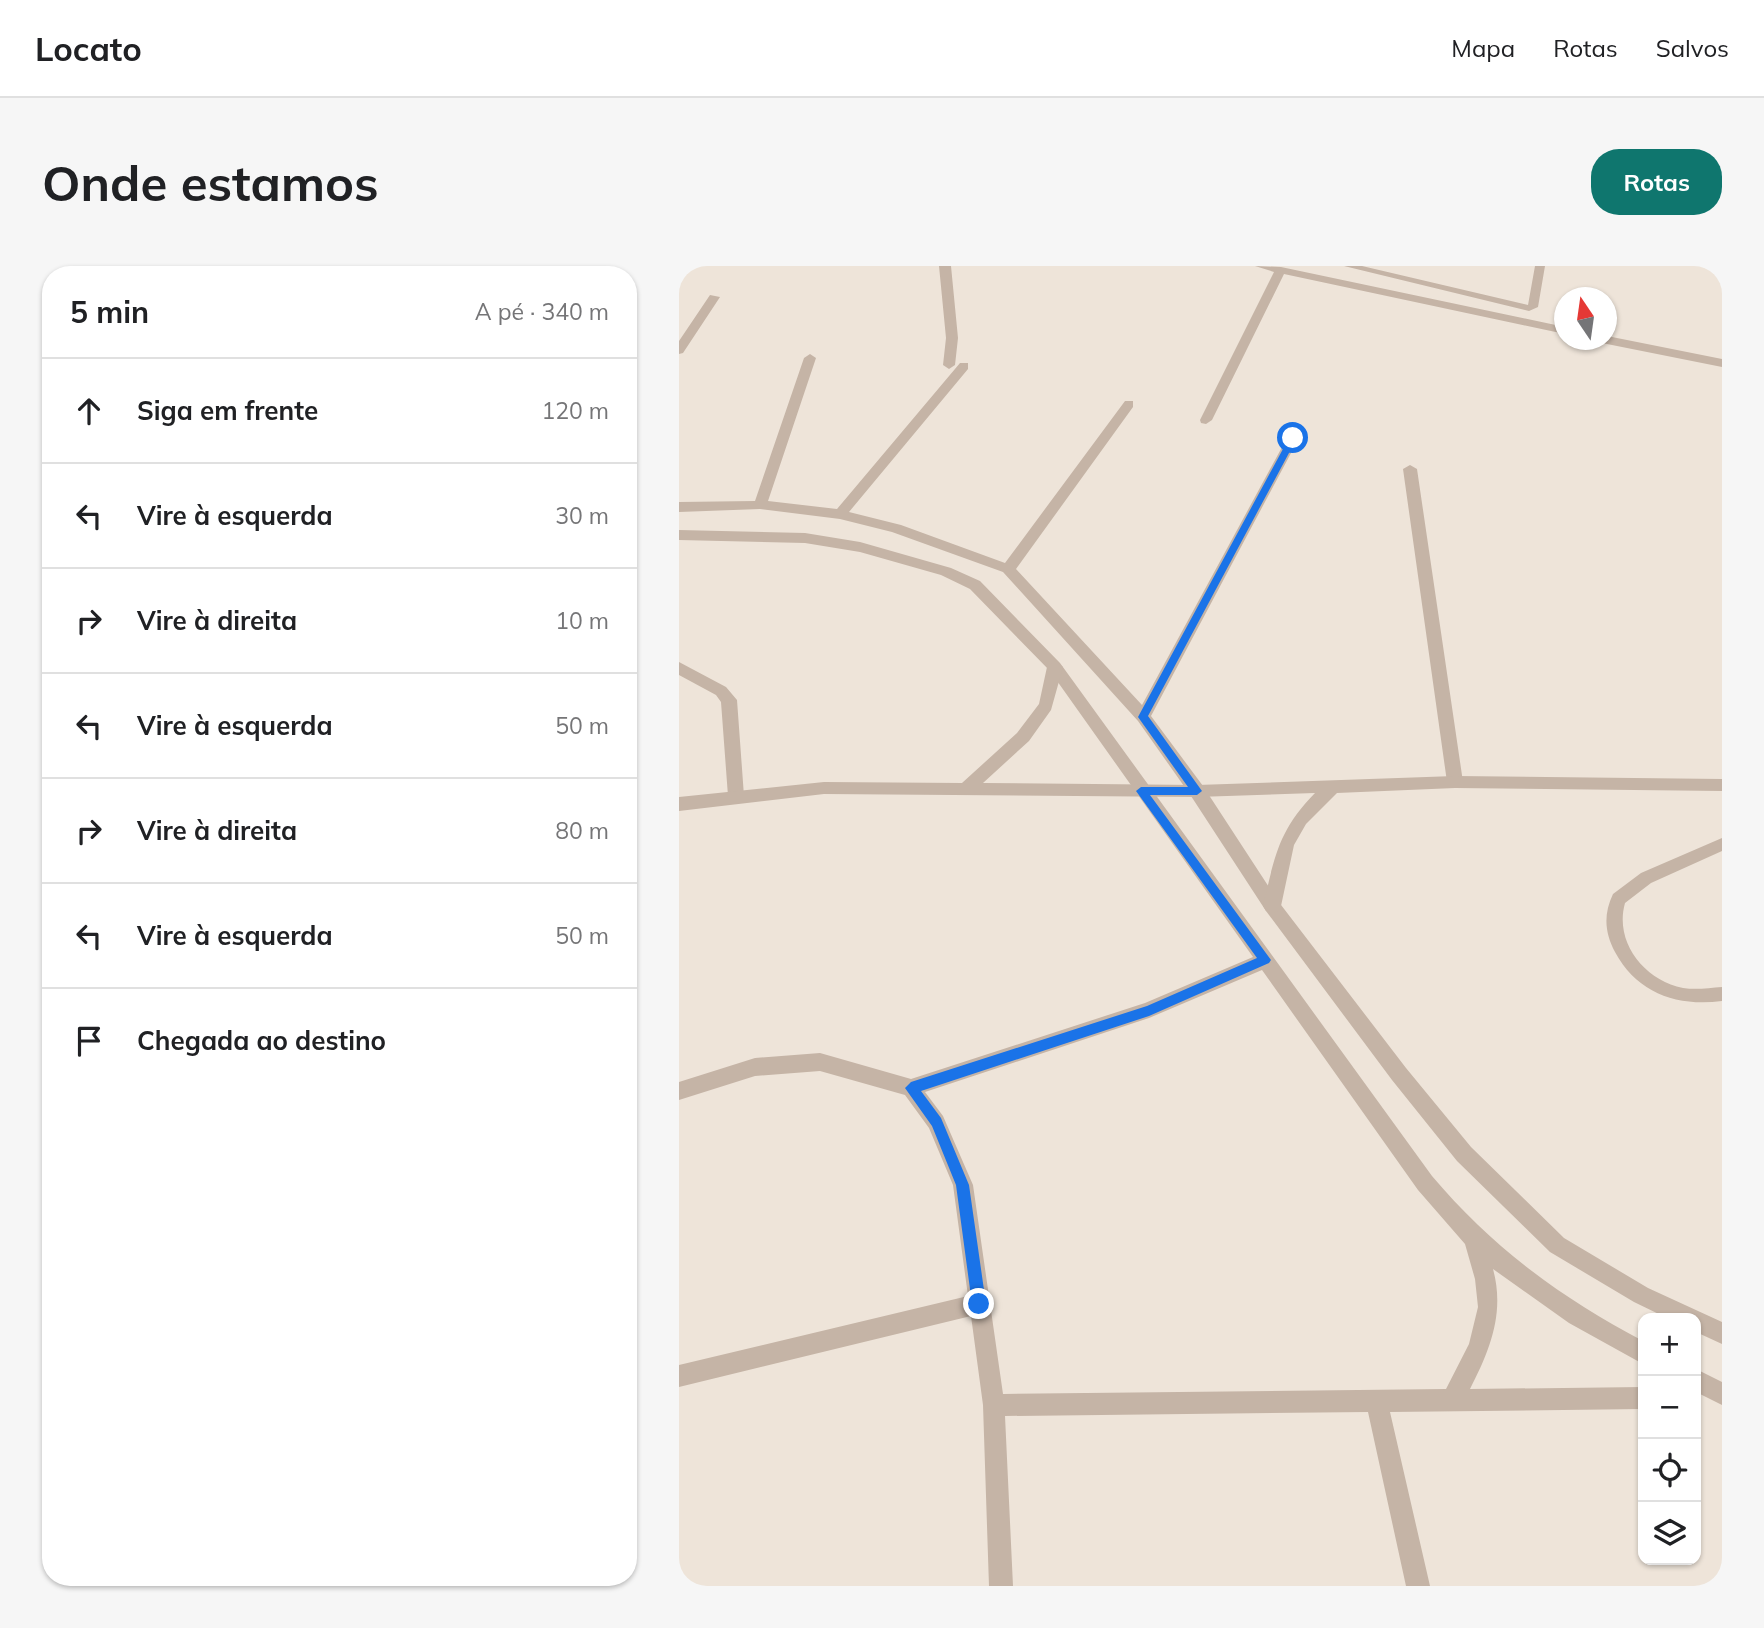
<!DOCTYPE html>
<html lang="pt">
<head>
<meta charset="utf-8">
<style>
  body { margin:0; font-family:Mulish,sans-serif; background:#f6f6f6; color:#202124 }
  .controls { position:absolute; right:21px; bottom:21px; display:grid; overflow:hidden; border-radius:14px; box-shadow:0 2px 5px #0004 }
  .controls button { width:63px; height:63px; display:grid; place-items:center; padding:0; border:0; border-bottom:2px solid #e0e0e0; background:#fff; color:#202124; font:35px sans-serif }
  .compass { position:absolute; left:875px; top:21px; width:63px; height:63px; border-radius:50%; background:#fff; box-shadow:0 2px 5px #0004; rotate:347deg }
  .stop { position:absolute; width:21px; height:21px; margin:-16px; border:5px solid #1a73e8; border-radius:50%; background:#fff }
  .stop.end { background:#1a73e8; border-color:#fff; box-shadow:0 2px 7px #0008 }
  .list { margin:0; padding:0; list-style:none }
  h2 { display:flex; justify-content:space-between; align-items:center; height:91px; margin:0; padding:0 28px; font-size:30px }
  h2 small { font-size:23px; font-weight:400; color:#757577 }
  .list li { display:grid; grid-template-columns:46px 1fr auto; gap:21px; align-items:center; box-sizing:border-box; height:105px; padding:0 28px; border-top:2px solid #e0e0e0 }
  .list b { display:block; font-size:26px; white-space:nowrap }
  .list em { font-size:23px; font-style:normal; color:#757577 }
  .icon { flex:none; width:38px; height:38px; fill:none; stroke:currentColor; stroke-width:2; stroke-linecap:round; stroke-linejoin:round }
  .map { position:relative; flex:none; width:1043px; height:1320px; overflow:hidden; border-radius:28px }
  header { display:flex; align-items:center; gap:42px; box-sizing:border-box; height:98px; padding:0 35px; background:#fff; border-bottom:2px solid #e0e0e0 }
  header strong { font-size:33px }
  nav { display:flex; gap:38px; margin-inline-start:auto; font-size:24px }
  .intro { display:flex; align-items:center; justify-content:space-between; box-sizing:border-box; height:168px; padding:0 42px }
  h1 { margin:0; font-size:49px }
  .button { padding:18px 32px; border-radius:28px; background:#0f766e; color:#fff; font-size:24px; font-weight:700 }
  main { display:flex; gap:42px; padding:0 42px }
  aside { flex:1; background:#fff; border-radius:28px; box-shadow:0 2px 5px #0004 }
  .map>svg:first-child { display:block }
</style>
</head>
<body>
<header>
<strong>Locato</strong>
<nav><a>Mapa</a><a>Rotas</a><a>Salvos</a></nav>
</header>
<div class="intro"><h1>Onde estamos</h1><a class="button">Rotas</a></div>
<main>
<aside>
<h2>5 min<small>A pé · 340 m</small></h2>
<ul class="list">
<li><svg class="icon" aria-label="ahead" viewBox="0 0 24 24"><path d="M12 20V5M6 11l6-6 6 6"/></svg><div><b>Siga em frente</b></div><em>120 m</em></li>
<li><svg class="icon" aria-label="left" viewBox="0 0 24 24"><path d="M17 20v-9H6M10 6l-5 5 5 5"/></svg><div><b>Vire à esquerda</b></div><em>30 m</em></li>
<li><svg class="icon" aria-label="right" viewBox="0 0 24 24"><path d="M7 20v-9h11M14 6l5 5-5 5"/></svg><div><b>Vire à direita</b></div><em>10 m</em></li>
<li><svg class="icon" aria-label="left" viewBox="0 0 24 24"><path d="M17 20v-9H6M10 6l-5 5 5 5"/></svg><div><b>Vire à esquerda</b></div><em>50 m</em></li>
<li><svg class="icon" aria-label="right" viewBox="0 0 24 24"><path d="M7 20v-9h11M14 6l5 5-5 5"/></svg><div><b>Vire à direita</b></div><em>80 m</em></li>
<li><svg class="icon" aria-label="left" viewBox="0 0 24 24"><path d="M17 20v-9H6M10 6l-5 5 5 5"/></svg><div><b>Vire à esquerda</b></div><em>50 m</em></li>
<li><svg class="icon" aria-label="arrive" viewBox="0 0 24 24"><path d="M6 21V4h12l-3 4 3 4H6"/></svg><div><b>Chegada ao destino</b></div></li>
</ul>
</aside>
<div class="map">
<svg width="1043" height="1320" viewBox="0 0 1043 1320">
  <rect width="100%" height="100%" fill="#eee4d9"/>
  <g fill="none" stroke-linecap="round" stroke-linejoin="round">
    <path fill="#c5b4a6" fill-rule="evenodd" d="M 665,0 L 683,0 L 849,39 L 856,0 L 866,0 L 859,41 L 850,45 Z
      M 1043,572 L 1043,585 L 972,617 L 946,637 C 935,676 965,714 1004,722 C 1017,724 1030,722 1043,721 L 1043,735 C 998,741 958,727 936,686 C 926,667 924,649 934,628 L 962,607 Z"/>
    <path fill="#c5b4a6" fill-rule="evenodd" d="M 260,0 L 272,0 L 279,72 L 276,99 L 270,103 L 264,99 L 267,72 Z
      M 576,0 L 602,1 L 886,61 L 886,68 L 605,8 L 533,154 L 527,158 L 522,157 L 521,154 L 595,6 Z
      M 31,29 L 41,31 L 4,87 L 0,88 L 0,75 Z
      M 928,70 L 1043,93 L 1043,101 L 923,77 L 921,74 L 928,74 Z
      M 131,88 L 137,92 L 89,235 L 158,243 L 281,97 L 289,97 L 289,103 L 170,246 L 222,259 L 326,297 L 446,135 L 454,135 L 454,141 L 337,303 L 463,439 L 608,172 L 609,169 L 619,169 L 620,172 L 472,450 L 524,520 L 599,635 L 727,802 L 792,881 L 885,972 L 969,1022 L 1043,1056 L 1043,1078 L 1017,1066 L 1017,1052 L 988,1052 L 955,1036 L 871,986 L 778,895 L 713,814 L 587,645 L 512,530 L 459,455 L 324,306 L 213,266 L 161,253 L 81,243 L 0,246 L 0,236 L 76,235 L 125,92 Z
      M 731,199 L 738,203 L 784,516 L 776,522 L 768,516 L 724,203 Z
      M 0,264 L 126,267 L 181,276 L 272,302 L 301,315 L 381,397 L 753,910 C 814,982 881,1031 964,1075 L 964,1098 L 890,1057 L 814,1003 C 826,1047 811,1084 791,1123 L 964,1121 L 964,1143 L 711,1146 L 751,1320 L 727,1320 L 689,1146 L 326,1150 L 334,1320 L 310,1320 L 304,1139 L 292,1050 L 0,1121 L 0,1099 L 289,1030 L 274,919 L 250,862 L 226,829 L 141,805 L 76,810 L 0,834 L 0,816 L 76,792 L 141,787 L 232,813 L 466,737 L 574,691 L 371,405 L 291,323 L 262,309 L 181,286 L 126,277 L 0,274 ZM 583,704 L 739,924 L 786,978 L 796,1013 L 799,1041 L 790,1078 L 767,1123 L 324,1128 L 294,919 L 264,850 L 246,826 L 470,752 Z
      M 0,396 L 47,421 L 58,434 L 65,530 L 63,535 L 51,535 L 49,530 L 42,436 L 37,429 L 0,409 Z
      M 1017,1103 L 1043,1116 L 1043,1139 L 1017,1126 Z"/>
    <path fill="#c5b4a6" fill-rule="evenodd" d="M 376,395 L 384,401 L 372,444 L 350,475 L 304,517 L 518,519 L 776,510 L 1043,513 L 1043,525 L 776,522 L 658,527 L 627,558 L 615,579 L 602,640 L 599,645 L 593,647 L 587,645 L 584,640 C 596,590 599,565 636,527 L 518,531 L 145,528 L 0,545 L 0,531 L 145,516 L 283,517 L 338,467 L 360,438 L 368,401 Z"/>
  </g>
  <path fill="#1a73e8" d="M 611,170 L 618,172 L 469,450 L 523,525 L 518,529 L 471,529 L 592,694 L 590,697 L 470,750 L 242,825 L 262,852 L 290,919 L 307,1038 L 300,1045 L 293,1038 L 277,919 L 253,860 L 226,822 L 232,816 L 468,740 L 578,692 L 457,525 L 462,521 L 509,521 L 459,451 Z"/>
</svg>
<div class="controls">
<button>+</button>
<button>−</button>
<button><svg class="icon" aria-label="locate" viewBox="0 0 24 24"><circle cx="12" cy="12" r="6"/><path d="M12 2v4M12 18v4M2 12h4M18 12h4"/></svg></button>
<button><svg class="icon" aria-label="layers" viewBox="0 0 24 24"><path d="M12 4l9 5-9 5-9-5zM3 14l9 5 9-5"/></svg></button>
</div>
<svg class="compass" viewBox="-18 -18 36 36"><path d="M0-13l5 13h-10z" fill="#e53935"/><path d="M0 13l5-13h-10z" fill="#757577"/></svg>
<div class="stop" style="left:614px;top:172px"></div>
<div class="stop end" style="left:300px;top:1038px"></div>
</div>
</main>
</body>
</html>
